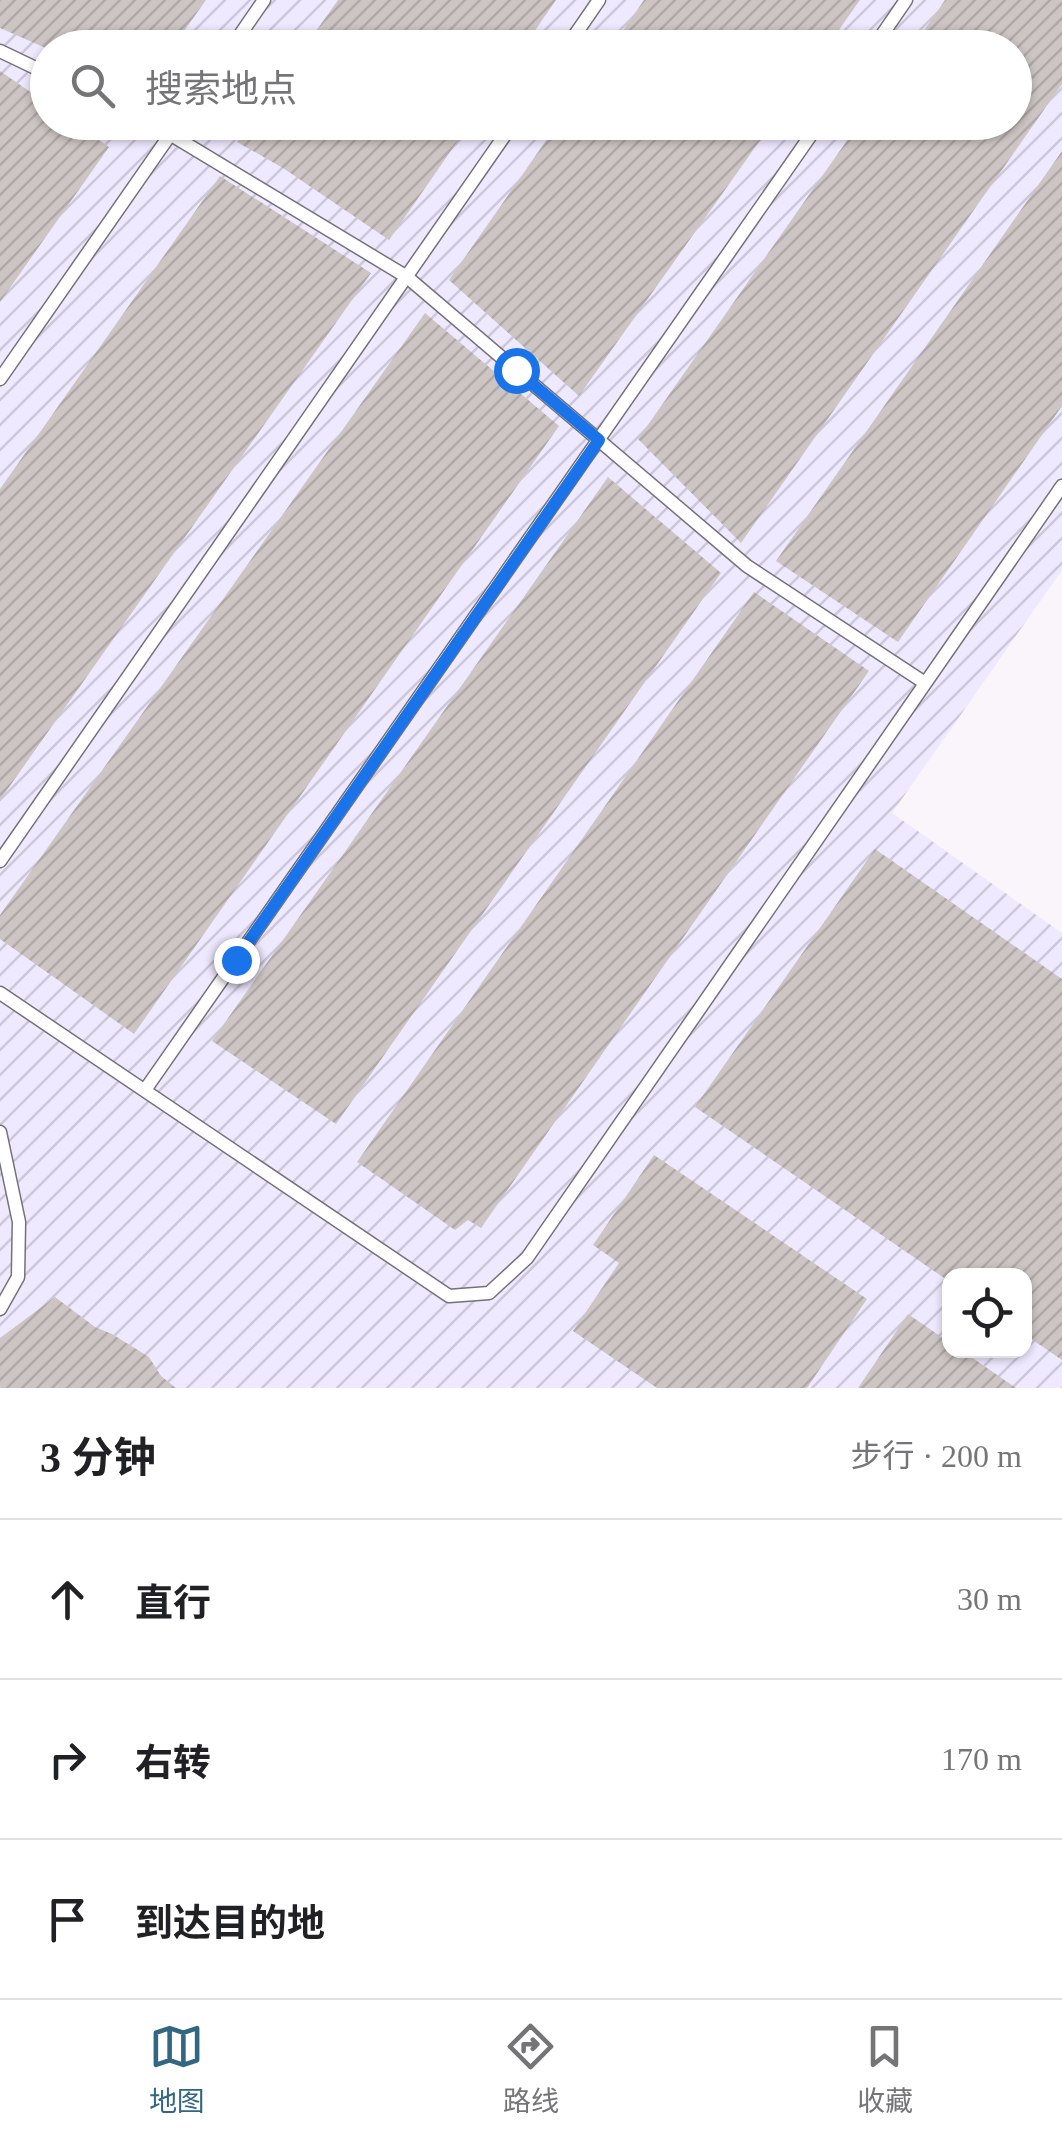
<!DOCTYPE html>
<html lang="zh">
<head>
<meta charset="utf-8">
<style>
  body { margin:0; font-family:"Times New Roman","Noto Sans SC",serif; background:#f6f6f6; color:#202124 }
  .controls { position:absolute; right:30px; bottom:30px; display:grid; overflow:hidden; border-radius:20px; box-shadow:0 2px 8px #0004 }
  .controls button { width:90px; height:90px; display:grid; place-items:center; padding:0; border:0; border-bottom:2px solid #e0e0e0; background:#fff; color:#202124; font:50px sans-serif }
  .stop { position:absolute; width:30px; height:30px; margin:-22px; border:8px solid #1a73e8; border-radius:50%; background:#fff }
  .stop.end { background:#1a73e8; border-color:#fff; box-shadow:0 2px 10px #0008 }
  .list { margin:0; padding:0; list-style:none }
  h2 { display:flex; justify-content:space-between; align-items:center; height:130px; margin:0; padding:0 40px; font-size:42px }
  h2 small { font-size:32px; font-weight:400; color:#757577 }
  .list li { display:grid; grid-template-columns:65px 1fr auto; gap:30px; align-items:center; box-sizing:border-box; height:160px; padding:0 40px; border-top:2px solid #e0e0e0 }
  .list b { display:block; font-size:38px; white-space:nowrap }
  .list em { font-size:32px; font-style:normal; color:#757577 }
  .icon { flex:none; width:55px; height:55px; fill:none; stroke:currentColor; stroke-width:2; stroke-linecap:round; stroke-linejoin:round }
  .map { position:relative; flex:none; width:1062px; height:1388px; overflow:hidden }
  .search { position:absolute; background:#fff; box-shadow:0 2px 8px #0004; left:30px; right:30px; top:30px; height:110px; display:flex; align-items:center; gap:25px; box-sizing:border-box; padding:0 35px; border-radius:55px; color:#757577; font-size:38px }
  .sheet { height:610px; background:#fff }
  nav { display:flex; justify-content:space-around; align-items:center; box-sizing:border-box; height:140px; border-top:2px solid #e0e0e0; background:#fff; font-size:28px; color:#757577 }
  nav a { display:grid; justify-items:center; gap:5px }
  nav .on { color:#316782 }
  .map>svg:first-child { display:block }
</style>
</head>
<body>
<div class="map">
<svg width="1062" height="1388" viewBox="0 0 1062 1388">
  <defs>
    <pattern id="industrial-furrows" width="10" height="10" patternUnits="userSpaceOnUse" patternTransform="scale(2.5)"><rect width="10" height="10" fill="#efe9ff"/><path d="M-1 1l2-2M0 10L10 0M9 11l2-2" fill="none" stroke="#ccc7da"/></pattern>
    <pattern id="building-hatch" width="6" height="6" patternUnits="userSpaceOnUse" patternTransform="scale(2.5)"><rect width="6" height="6" fill="#cdc5c3"/><path d="M-1 1l2-2M0 6l6-6M5 7l2-2" fill="none" stroke="#afa9a7"/></pattern>
  </defs>
  <rect width="100%" height="100%" fill="#f9f5fb"/>
  <path fill="url(#industrial-furrows)" fill-rule="evenodd" d="M 0,0 L 1062,0 L 1062,570 L 892,813 L 1062,933 L 1062,1388 L 0,1388 ZM 48,48 L 1014,48 L 1014,122 L 48,122 ZM 950,1276 L 1024,1276 L 1024,1350 L 950,1350 Z"/>
  <path fill="url(#building-hatch)" d="M 0,0 L 206,0 L 172,48 L 48,49 L 0,28 Z
    M 338,0 L 556,0 L 523,48 L 304,48 Z
    M 644,0 L 860,0 L 826,48 L 611,48 Z
    M 945,0 L 1062,0 L 1062,84 L 741,543 L 638,439 L 860,122 L 1014,122 L 1014,48 L 912,48 Z
    M 0,71 L 48,104 L 48,122 L 74,122 L 109,147 L 0,302 Z
    M 251,122 L 471,122 L 389,240 L 283,168 L 237,142 Z
    M 559,122 L 773,122 L 579,396 L 449,280 Z
    M 1062,151 L 1062,406 L 898,642 L 776,561 Z
    M 220,176 L 371,273 L 0,800 L 0,489 Z
    M 425,313 L 559,426 L 134,1034 L 0,939 L 0,915 Z
    M 608,477 L 721,573 L 336,1124 L 212,1041 Z
    M 754,592 L 869,671 L 481,1228 L 468,1220 L 455,1230 L 357,1162 Z
    M 875,849 L 1062,979 L 1062,1360 L 1024,1334 L 1024,1276 L 950,1276 L 950,1282 L 695,1107 Z
    M 654,1155 L 867,1299 L 807,1388 L 657,1388 L 573,1331 L 619,1263 L 593,1245 Z
    M 55,1297 L 95,1327 L 112,1334 L 149,1357 L 161,1376 L 176,1388 L 0,1388 L 0,1338 Z
    M 908,1314 L 950,1343 L 950,1350 L 961,1350 L 1016,1388 L 858,1388 Z"/>
  <g fill="none" stroke-linecap="round" stroke-linejoin="round">
    <g stroke="#757277" stroke-width="15">
      <path id="lane" d="M 231,48 L 264,0
        M 566,48 L 599,0
        M 873,48 L 906,0
        M 0,51 L 48,74
        M 150,122 L 407,277 L 747,566 L 925,683
        M 0,379 L 179,122
        M 0,861 L 514,122
        M 0,993 L 449,1296 L 489,1293 L 527,1258 L 1062,486
        M 145,1090 L 820,122
        M 0,1132 L 19,1222 L 18,1277 L 0,1309"/>
    </g>
    <use href="#lane" stroke="#fff" stroke-width="12"/>
  </g>
  <g fill="none" stroke-linecap="round" stroke-linejoin="round">
    <path stroke="#1a73e8" stroke-width="12" d="M 236,960 L 599,440 L 516,370"/>
  </g>
</svg>
<div class="controls">
<button><svg class="icon" aria-label="locate" viewBox="0 0 24 24"><circle cx="12" cy="12" r="6"/><path d="M12 2v4M12 18v4M2 12h4M18 12h4"/></svg></button>
</div>
<div class="stop" style="left:516px;top:370px"></div>
<div class="stop end" style="left:236px;top:960px"></div>
<div class="search"><svg class="icon" aria-label="search" viewBox="0 0 24 24"><circle cx="10" cy="10" r="6"/><path d="M15 15l6 6"/></svg>搜索地点</div>
</div>
<section class="sheet">
<h2>3 分钟<small>步行 · 200 m</small></h2>
<ul class="list">
<li><svg class="icon" aria-label="ahead" viewBox="0 0 24 24"><path d="M12 20V5M6 11l6-6 6 6"/></svg><div><b>直行</b></div><em>30 m</em></li>
<li><svg class="icon" aria-label="right" viewBox="0 0 24 24"><path d="M7 20v-9h11M14 6l5 5-5 5"/></svg><div><b>右转</b></div><em>170 m</em></li>
<li><svg class="icon" aria-label="arrive" viewBox="0 0 24 24"><path d="M6 21V4h12l-3 4 3 4H6"/></svg><div><b>到达目的地</b></div></li>
</ul>
</section>
<nav>
<a class="on"><svg class="icon" aria-label="map" viewBox="0 0 24 24"><path d="M3 6l6-2 6 2 6-2v14l-6 2-6-2-6 2zM9 4v14M15 6v14"/></svg>地图</a>
<a><svg class="icon" aria-label="directions" viewBox="0 0 24 24"><path d="M12 3l9 9-9 9-9-9zM9 14v-3h6M13 9l2 2-2 2"/></svg>路线</a>
<a><svg class="icon" aria-label="saved" viewBox="0 0 24 24"><path d="M7 4h10v16l-5-4-5 4z"/></svg>收藏</a>
</nav>
</body>
</html>
